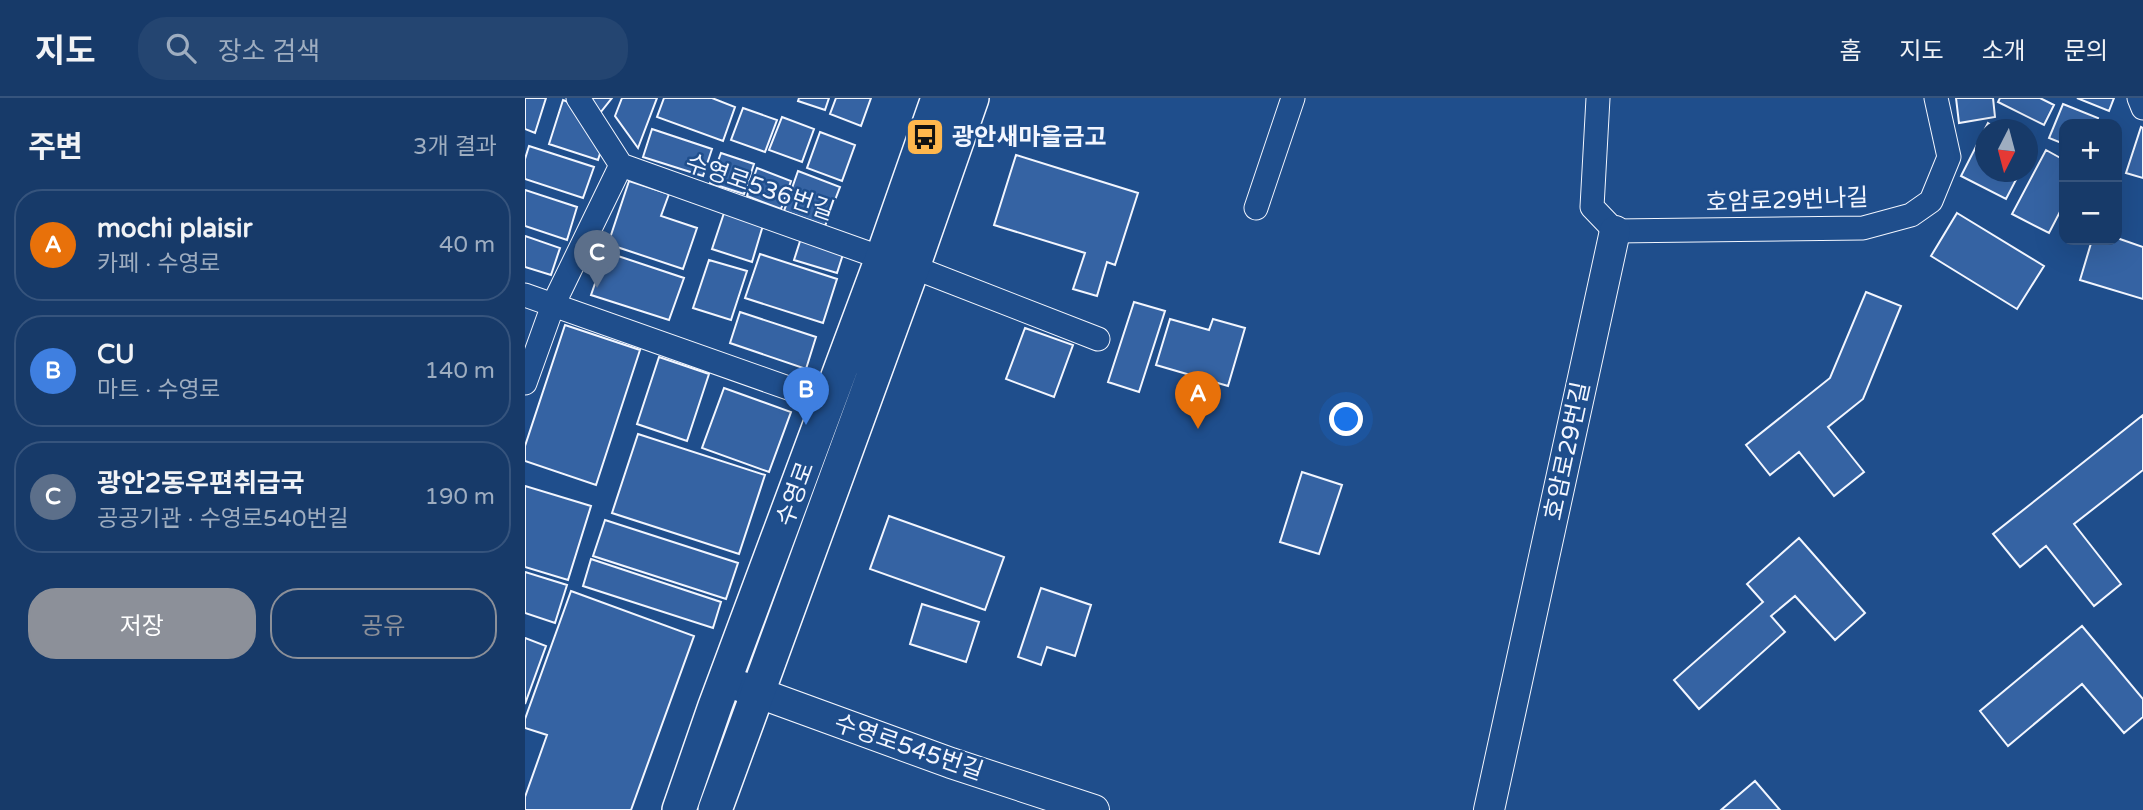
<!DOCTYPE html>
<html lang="ko">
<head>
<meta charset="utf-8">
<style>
  body { margin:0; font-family:"Varela Round","Noto Sans KR",sans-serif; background:#244571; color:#f1f3f6 }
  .controls { position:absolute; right:21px; top:21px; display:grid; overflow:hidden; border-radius:14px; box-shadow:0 7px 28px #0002 }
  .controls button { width:63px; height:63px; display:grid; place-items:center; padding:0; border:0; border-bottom:2px solid #36547d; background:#173a69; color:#f1f3f6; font:35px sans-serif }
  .compass { position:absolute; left:1450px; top:21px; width:63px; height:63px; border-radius:50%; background:#173a69; box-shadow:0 7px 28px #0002; rotate:186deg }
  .you { position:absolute; left:822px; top:322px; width:24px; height:24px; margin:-18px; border:5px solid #fff; border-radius:50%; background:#1a73e8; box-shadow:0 0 0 10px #1a73e833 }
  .badge { display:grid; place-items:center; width:46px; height:46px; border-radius:50%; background:#8c9099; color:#fff; font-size:23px; font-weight:700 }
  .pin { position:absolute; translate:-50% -58px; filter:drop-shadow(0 2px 4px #0008) }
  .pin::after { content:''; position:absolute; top:37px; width:24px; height:21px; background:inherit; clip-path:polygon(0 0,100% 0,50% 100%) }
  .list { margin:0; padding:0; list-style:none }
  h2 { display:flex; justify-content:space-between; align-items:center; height:91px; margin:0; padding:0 28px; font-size:30px }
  h2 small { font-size:23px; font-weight:400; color:#9eadc0 }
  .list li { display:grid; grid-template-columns:46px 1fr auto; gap:21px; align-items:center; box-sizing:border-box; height:112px; margin:0 14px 14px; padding:0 14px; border:2px solid #36547d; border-radius:28px }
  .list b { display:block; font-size:26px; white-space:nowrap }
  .list p { margin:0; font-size:23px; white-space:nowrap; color:#9eadc0 }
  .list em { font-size:23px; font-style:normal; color:#9eadc0 }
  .actions { display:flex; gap:14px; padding:21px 28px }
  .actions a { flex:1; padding:16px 0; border:2px solid #8c9099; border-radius:28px; text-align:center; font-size:24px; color:#8c9099 }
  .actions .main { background:#8c9099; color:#fff }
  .icon { flex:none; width:38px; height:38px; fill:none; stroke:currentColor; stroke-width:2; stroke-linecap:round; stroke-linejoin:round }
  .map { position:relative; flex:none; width:1618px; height:712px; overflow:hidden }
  header { display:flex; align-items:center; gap:42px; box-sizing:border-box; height:98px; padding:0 35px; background:#173a69; border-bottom:2px solid #36547d }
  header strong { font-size:33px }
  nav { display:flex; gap:38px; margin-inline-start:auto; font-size:24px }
  .search { width:490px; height:63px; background:#244571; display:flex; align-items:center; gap:18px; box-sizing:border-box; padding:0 24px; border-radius:28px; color:#9eadc0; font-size:26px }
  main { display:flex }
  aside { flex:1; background:#173a69 }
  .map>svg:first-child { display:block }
</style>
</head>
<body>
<header>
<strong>지도</strong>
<div class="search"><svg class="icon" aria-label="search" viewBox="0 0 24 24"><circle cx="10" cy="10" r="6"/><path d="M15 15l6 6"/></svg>장소 검색</div>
<nav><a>홈</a><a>지도</a><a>소개</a><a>문의</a></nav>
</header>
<main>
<aside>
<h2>주변<small>3개 결과</small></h2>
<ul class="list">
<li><span class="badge" style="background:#e8710a">A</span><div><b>mochi plaisir</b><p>카페 · 수영로</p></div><em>40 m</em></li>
<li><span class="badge" style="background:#3f7fe0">B</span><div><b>CU</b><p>마트 · 수영로</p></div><em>140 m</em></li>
<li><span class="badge" style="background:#5c6f8a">C</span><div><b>광안2동우편취급국</b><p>공공기관 · 수영로540번길</p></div><em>190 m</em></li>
</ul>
<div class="actions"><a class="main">저장</a><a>공유</a></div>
</aside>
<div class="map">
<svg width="1618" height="712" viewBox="0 0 1618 712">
  <rect width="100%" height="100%" fill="#1f4e8c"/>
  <path fill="#3563a3" stroke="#f2f6ff" stroke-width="2" d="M 0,0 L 21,0 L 10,35 L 0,31 Z
    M 66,0 L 87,0 L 75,15 Z
    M 97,0 L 132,0 L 113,50 L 90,18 Z
    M 139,0 L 187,0 L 210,9 L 198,43 L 132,19 Z
    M 274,0 L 304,0 L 300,12 L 273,3 Z
    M 311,0 L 346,0 L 336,28 L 305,16 Z
    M 1431,0 L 1468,0 L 1470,19 L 1434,25 Z
    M 1475,0 L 1515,0 L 1529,7 L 1519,27 L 1473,4 Z
    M 1552,0 L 1589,0 L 1584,13 Z
    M 38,2 L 51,7 L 78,46 L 73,62 L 24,46 Z
    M 1538,6 L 1573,20 L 1571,26 L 1539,26 L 1539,46 L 1524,40 Z
    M 218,10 L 252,22 L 240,54 L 206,42 Z
    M 257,19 L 289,31 L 277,64 L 244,52 Z
    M 1463,25 L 1475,32 L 1461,32 L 1461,74 L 1495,74 L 1481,101 L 1436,78 Z
    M 1616,29 L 1618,30 L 1618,80 L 1601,75 Z
    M 127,31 L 187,51 L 178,78 L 118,59 Z
    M 295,34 L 330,47 L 317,83 L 282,70 Z
    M 4,48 L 69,69 L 58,100 L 0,81 L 0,61 Z
    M 1521,52 L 1539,62 L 1539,106 L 1524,135 L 1487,116 Z
    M 196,55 L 229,66 L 219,96 L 185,85 Z
    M 491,57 L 613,95 L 590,167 L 582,164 L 572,198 L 548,191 L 560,155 L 469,127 Z
    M 232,70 L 266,83 L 256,111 L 222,98 Z
    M 273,73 L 315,89 L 300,128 L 259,113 Z
    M 104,83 L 144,96 L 136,118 L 172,130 L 158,171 L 83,146 Z
    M 0,92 L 52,109 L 42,142 L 0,128 Z
    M 200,112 L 239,124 L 227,164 L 187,151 Z
    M 1432,115 L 1519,168 L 1492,211 L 1406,158 Z
    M 277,137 L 320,150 L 312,175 L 269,162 Z
    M 0,138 L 35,150 L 26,177 L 0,169 Z
    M 1592,140 L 1618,149 L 1618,201 L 1555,182 L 1567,142 Z
    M 81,154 L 159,180 L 144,222 L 66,197 Z
    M 235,156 L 312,181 L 298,225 L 220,200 Z
    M 184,162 L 222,173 L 206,222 L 168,210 Z
    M 1341,194 L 1376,208 L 1338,301 L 1303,329 L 1339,374 L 1309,398 L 1274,354 L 1245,377 L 1221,347 L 1305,280 Z
    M 609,204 L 640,213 L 614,294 L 583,284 Z
    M 215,214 L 291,239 L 281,271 L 205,245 Z
    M 645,221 L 684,232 L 688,221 L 720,230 L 703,288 L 631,267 Z
    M 40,227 L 115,252 L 71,387 L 0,363 L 0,348 Z
    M 500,230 L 548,247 L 529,299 L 481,281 Z
    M 134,259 L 184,276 L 162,343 L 112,326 Z
    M 199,290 L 266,314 L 244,374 L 177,350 Z
    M 1618,317 L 1618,372 L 1549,426 L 1596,486 L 1569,508 L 1521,448 L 1495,469 L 1468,436 Z
    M 113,336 L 240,377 L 214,456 L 87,415 Z
    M 777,374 L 817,387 L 794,456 L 755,444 Z
    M 0,388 L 66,408 L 43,482 L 0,469 Z
    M 364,418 L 479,459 L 460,512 L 345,471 Z
    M 80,422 L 213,465 L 201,501 L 68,458 Z
    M 1274,440 L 1340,515 L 1310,542 L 1270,498 L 1246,518 L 1260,534 L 1174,611 L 1149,582 L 1238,504 L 1222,486 Z
    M 66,461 L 196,504 L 188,530 L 58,488 Z
    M 0,474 L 42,487 L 30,525 L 0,515 Z
    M 516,490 L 566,507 L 550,558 L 522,549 L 516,567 L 493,559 Z
    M 46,493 L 169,538 L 106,712 L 0,712 L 0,699 L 22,637 L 0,630 L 0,621 Z
    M 397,506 L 454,524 L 441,564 L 385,546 Z
    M 1557,528 L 1618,601 L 1618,619 L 1599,635 L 1557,586 L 1483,648 L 1455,613 Z
    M 0,540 L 21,548 L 0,606 Z
    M 1230,683 L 1255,712 L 1196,712 Z"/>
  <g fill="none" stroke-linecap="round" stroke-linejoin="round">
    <g stroke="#f2f6ff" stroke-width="25">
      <path id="minor" d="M 53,0 L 96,67 L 357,160
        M 1073,0 L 1067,109 L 1090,133 L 1338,130 L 1386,117 L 1406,103 L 1424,59 L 1411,0
        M 1614,0 L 1618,10
        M 731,110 L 768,0
        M 388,169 L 573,241
        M 0,197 L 303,304
        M 0,285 L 28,207 L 96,67"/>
    </g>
    <g stroke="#f2f6ff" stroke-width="32">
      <path id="tertiary" d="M 201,583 L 426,665 L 569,712
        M 964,712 L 1090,133"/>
    </g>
    <g stroke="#f2f6ff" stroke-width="36">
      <path id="secondary" d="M 154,712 L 190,608 L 357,160 L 413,0
        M 190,712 L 388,169 L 447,0"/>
    </g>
    <use href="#minor" stroke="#1f4e8c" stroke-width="23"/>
    <use href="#tertiary" stroke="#1f4e8c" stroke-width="30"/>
    <use href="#secondary" stroke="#1f4e8c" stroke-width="33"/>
  </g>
  <defs>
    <g id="bus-square" transform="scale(2.0125)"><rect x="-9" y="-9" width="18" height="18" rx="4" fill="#ffb74d" stroke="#1f4e8c"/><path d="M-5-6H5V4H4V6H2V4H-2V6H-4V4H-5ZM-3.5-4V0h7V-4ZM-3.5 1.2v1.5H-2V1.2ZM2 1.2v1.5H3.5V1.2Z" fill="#111"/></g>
  </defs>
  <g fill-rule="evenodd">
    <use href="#bus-square" x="400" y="39"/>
  </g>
  <g text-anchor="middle" stroke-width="5" stroke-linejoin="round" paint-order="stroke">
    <g font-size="24" font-weight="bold" fill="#f2f6ff" stroke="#1f4e8c" text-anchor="start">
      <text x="427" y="47">광안새마을금고</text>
    </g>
    <g font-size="24" fill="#f2f6ff" stroke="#1f4e8c">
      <text transform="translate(235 89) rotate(19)" y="8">수영로536번길</text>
      <text transform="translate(1262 102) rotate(-2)" y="8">호암로29번나길</text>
      <text transform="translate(1042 353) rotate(-78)" y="8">호암로29번길</text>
      <text transform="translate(270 396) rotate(-70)" y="8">수영로</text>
      <text transform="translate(384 649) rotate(19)" y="8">수영로545번길</text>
    </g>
  </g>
</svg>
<div class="controls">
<button>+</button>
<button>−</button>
</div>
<svg class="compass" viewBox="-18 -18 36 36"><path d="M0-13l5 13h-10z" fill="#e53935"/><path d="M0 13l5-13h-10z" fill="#9eadc0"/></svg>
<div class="you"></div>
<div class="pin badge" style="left:673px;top:331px;background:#e8710a">A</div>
<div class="pin badge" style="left:281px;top:327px;background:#3f7fe0">B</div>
<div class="pin badge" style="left:72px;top:190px;background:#5c6f8a">C</div>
</div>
</main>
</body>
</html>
